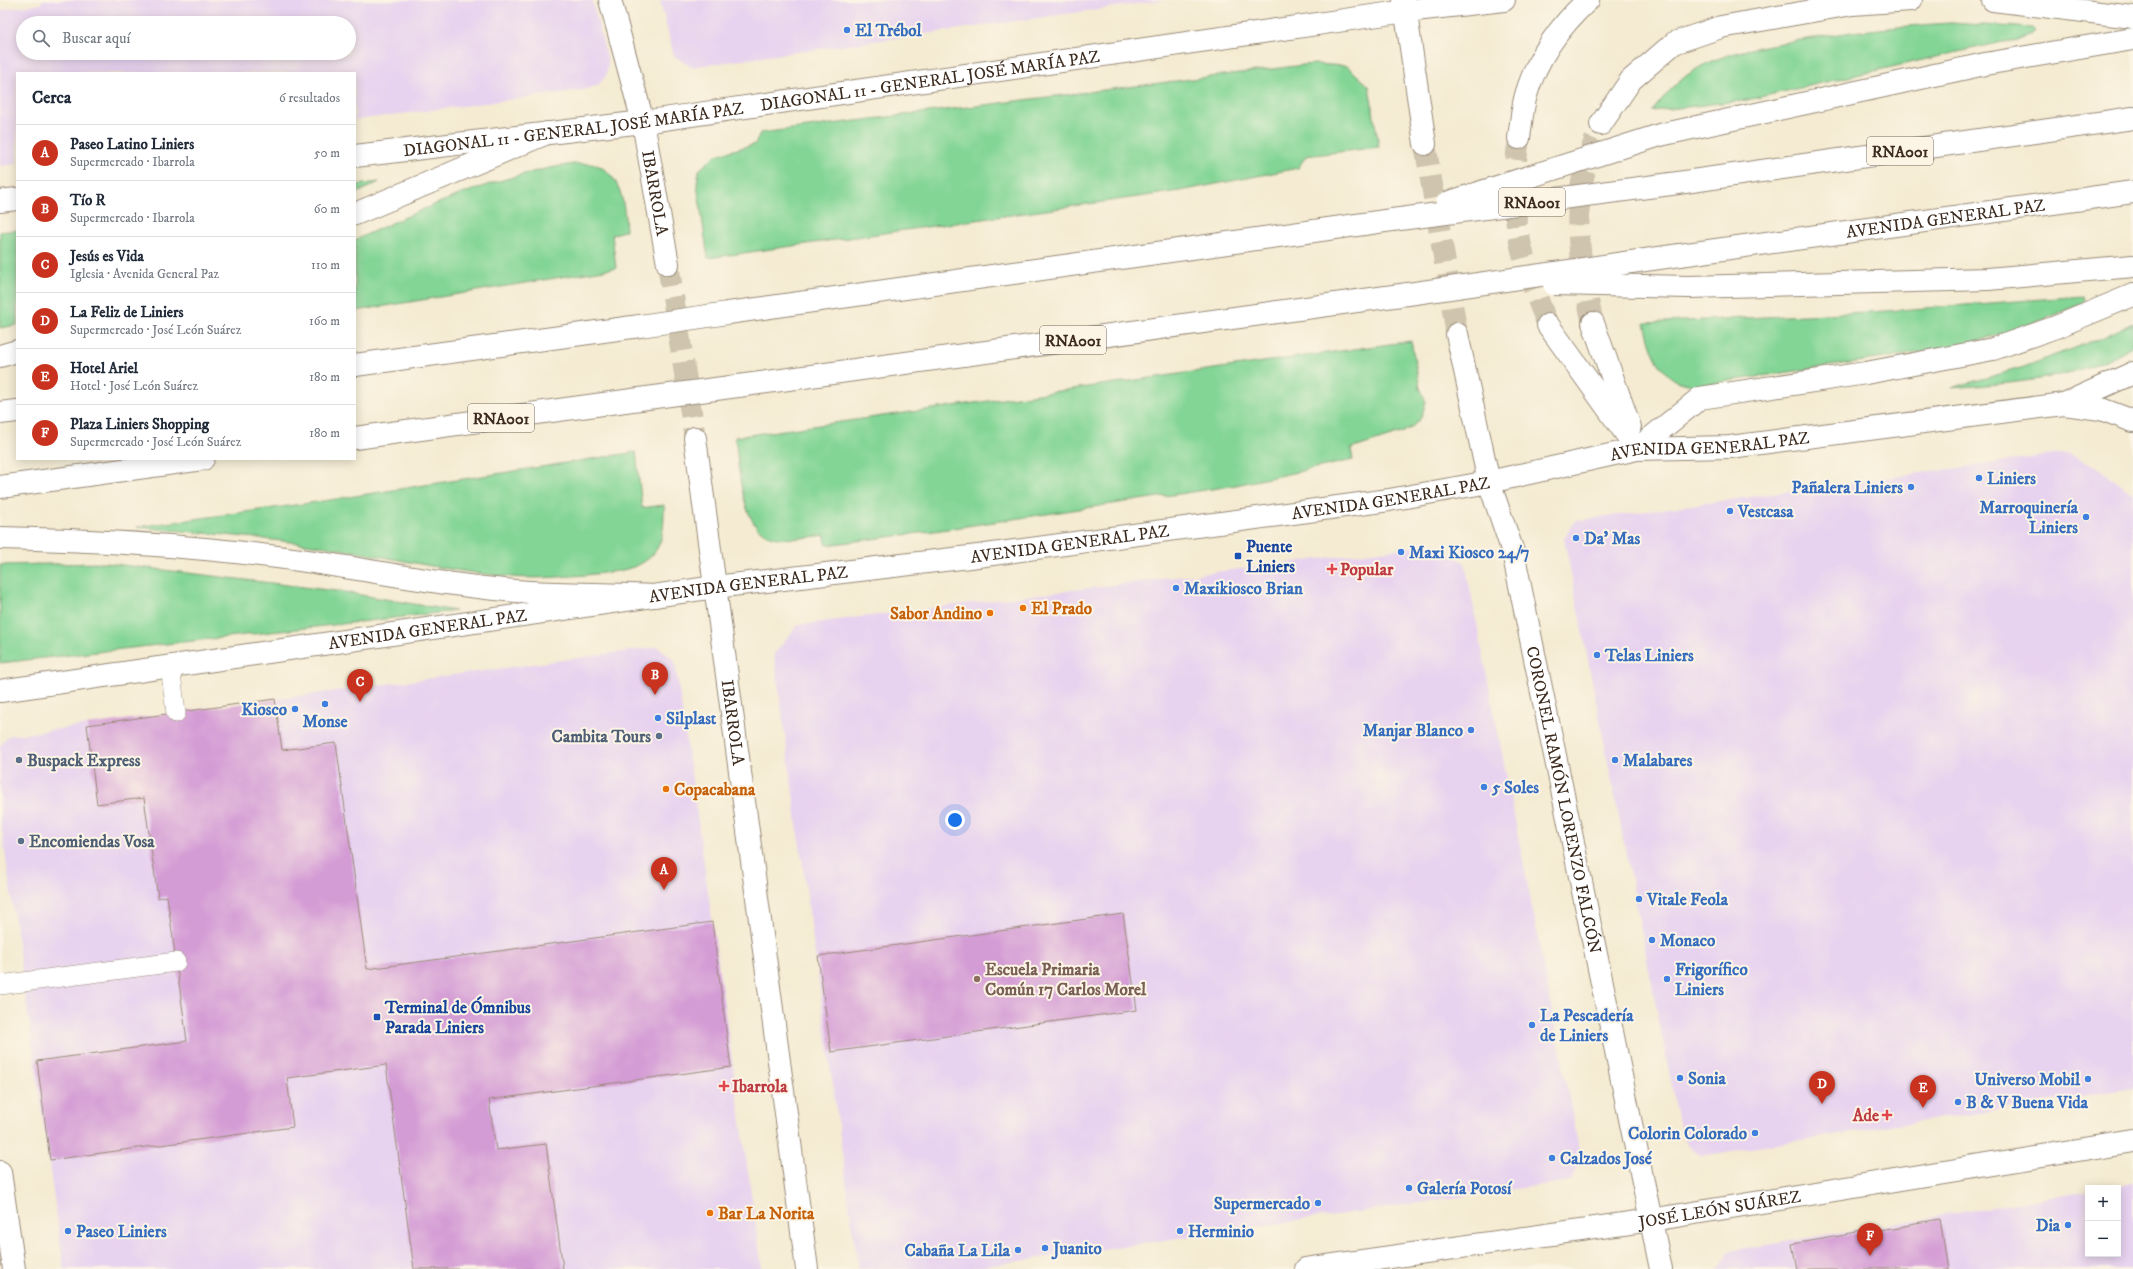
<!DOCTYPE html>
<html lang="es">
<head>
<meta charset="utf-8">
<style>
  body { margin:0; font-family:"IM FELL DW Pica",serif; background:#f6f6f7; color:#1f2937 }
  .controls { position:absolute; right:12px; bottom:12px; display:grid; overflow:hidden; border-radius:0px; box-shadow:0 2px 10px #0003 }
  .controls button { width:36px; height:36px; display:grid; place-items:center; padding:0; border:0; border-bottom:1px solid #e0e1e3; background:#fff; color:#1f2937; font:20px sans-serif }
  .you { position:absolute; left:955px; top:820px; width:14px; height:14px; margin:-10px; border:3px solid #fff; border-radius:50%; background:#1a73e8; box-shadow:0 0 0 6px #1a73e833 }
  .badge { display:grid; place-items:center; width:26px; height:26px; border-radius:50%; background:#c8321e; color:#fff; font-size:13px; font-weight:700 }
  .pin { position:absolute; translate:-50% -33px; filter:drop-shadow(0 1px 2px #0008) }
  .pin::after { content:''; position:absolute; top:21px; width:14px; height:12px; background:inherit; clip-path:polygon(0 0,100% 0,50% 100%) }
  .list { margin:0; padding:0; list-style:none }
  h2 { display:flex; justify-content:space-between; align-items:center; height:52px; margin:0; padding:0 16px; font-size:17px }
  h2 small { font-size:13px; font-weight:400; color:#747a83 }
  .list li { display:grid; grid-template-columns:26px 1fr auto; gap:12px; align-items:center; box-sizing:border-box; height:56px; padding:0 16px; border-top:1px solid #e0e1e3 }
  .list b { display:block; font-size:15px; white-space:nowrap }
  .list p { margin:0; font-size:13px; white-space:nowrap; color:#747a83 }
  .list em { font-size:13px; font-style:normal; color:#747a83 }
  .icon { flex:none; width:22px; height:22px; fill:none; stroke:currentColor; stroke-width:2; stroke-linecap:round; stroke-linejoin:round }
  .map { position:relative; flex:none; width:2133px; height:1269px; overflow:hidden }
  .search { position:absolute; background:#fff; box-shadow:0 2px 10px #0003; left:16px; top:16px; width:340px; height:44px; display:flex; align-items:center; gap:10px; box-sizing:border-box; padding:0 14px; border-radius:22px; color:#747a83; font-size:15px }
  .panel { position:absolute; background:#fff; box-shadow:0 2px 10px #0003; left:16px; top:72px; width:340px; height:388px; border-radius:0px }
  .map>svg:first-child { display:block }
</style>
</head>
<body>
<div class="map">
<svg width="2133" height="1269" viewBox="0 0 2133 1269">
  <rect width="100%" height="100%" fill="#fcf5e5"/>
  <filter id="ink" filterUnits="userSpaceOnUse"><feTurbulence type="fractalNoise" baseFrequency=".025" numOctaves="2"/><feDisplacementMap in="SourceGraphic" scale="8" xChannelSelector="R" yChannelSelector="G"/><feConvolveMatrix kernelMatrix="1 2 1 2 8 2 1 2 1" color-interpolation-filters="sRGB"/></filter>
  <filter id="wash" filterUnits="userSpaceOnUse"><feTurbulence type="fractalNoise" baseFrequency=".012" numOctaves="4" result="noise"/><feDisplacementMap in="SourceGraphic" scale="16" xChannelSelector="R" yChannelSelector="G"/><feGaussianBlur stdDeviation="0.9" result="paint"/><feColorMatrix in="noise" values="0 0 0 0 0 0 0 0 0 0 0 0 0 0 0 0 0 1.4 0 .05"/><feComposite in="paint" operator="in"/></filter>
  <g filter="url(#wash)">
    <rect width="100%" height="100%" fill="#f4ebd2"/>
    <path fill="#e7d2ef" fill-rule="evenodd" d="M 42,0 L 592,0 L 608,62 L 606,76 L 598,85 L 583,90 L 355,120 L 355,73 L 17,73 L 17,164 L 0,166 L 0,10 L 42,4 ZM 23,23 L 349,23 L 349,53 L 23,53 Z
      M 660,0 L 1165,0 L 691,67 L 674,56 Z
      M 2067,453 L 2096,466 L 2133,494 L 2133,1088 L 1701,1156 L 1682,1138 L 1564,538 L 1576,521 Z
      M 1436,544 L 1465,563 L 1581,1159 L 1570,1181 L 965,1269 L 858,1269 L 774,654 L 798,625 Z
      M 658,647 L 675,661 L 762,1269 L 64,1269 L 0,816 L 0,746 L 8,736 Z
      M 2133,1183 L 2133,1269 L 1718,1269 L 1729,1251 L 2088,1191 L 2088,1254 L 2118,1254 L 2118,1188 L 2104,1188 Z"/>
    <path fill="#83d595" stroke="#5f805a" d="M 1951,23 L 2032,28 L 2035,31 C 2028,41 2008,41 1997,43 L 1747,100 L 1652,111 C 1663,98 1673,86 1686,76 C 1718,52 1763,46 1801,40 C 1852,31 1900,26 1951,23 Z
      M 1312,64 L 1347,66 L 1369,86 L 1379,147 L 1306,156 L 1298,168 L 1180,191 L 708,258 L 697,184 L 699,170 L 716,155 L 755,144 L 760,133 Z
      M 574,164 C 581,164 593,163 599,166 C 623,179 624,206 626,230 L 612,235 L 616,268 L 355,311 L 355,240 C 423,208 500,174 574,164 Z
      M 379,182 L 355,194 L 355,185 Z
      M 17,230 L 17,325 L 0,328 L 0,232 Z
      M 2083,296 L 2084,300 L 2081,304 L 2045,319 L 1998,335 L 1944,349 L 1695,386 C 1689,384 1682,383 1677,381 C 1656,370 1650,344 1645,323 L 1886,311 Z
      M 2133,323 L 2133,345 C 2082,380 2011,383 1951,388 L 2024,367 L 2103,337 Z
      M 1411,341 L 1420,388 L 1426,402 L 1421,418 L 1412,427 L 1403,432 L 1351,449 L 1353,460 L 1231,486 L 934,531 L 826,545 L 825,535 C 810,537 782,542 767,535 C 740,523 739,463 735,437 Z
      M 636,452 L 642,508 L 664,505 C 664,531 664,554 636,566 C 621,572 602,573 586,575 C 561,577 535,579 511,577 C 439,571 370,552 299,543 C 245,536 191,532 137,527 L 310,503 Z
      M 106,563 L 344,592 L 455,611 L 0,663 L 0,565 Z"/>
    <g id="blocks">
      <path fill="#d49cd5" d="M 275,699 L 282,750 L 336,743 L 367,969 L 712,922 L 731,1067 L 489,1100 L 496,1150 L 546,1144 L 563,1269 L 414,1269 L 386,1065 L 287,1078 L 293,1127 L 50,1160 L 37,1061 L 187,1041 L 167,896 L 158,898 L 144,798 L 97,804 L 87,725 Z
        M 1123,914 L 1137,1010 L 831,1052 L 818,956 Z
        M 1940,1219 L 1948,1269 L 1797,1269 L 1792,1244 Z"/>
    </g>
  </g>
  <g filter="url(#ink)">
    <use href="#blocks" fill-opacity="0" stroke="#988a78" stroke-width="1"/>
    <g fill="none" stroke-linecap="round" stroke-linejoin="round">
      <path stroke="#cfc4ae" stroke-width="22" stroke-dasharray="22 11" stroke-linecap="butt" d="M 668,264 L 695,438"/>
      <path stroke="#cfc4ae" stroke-width="22" stroke-dasharray="22 11" stroke-linecap="butt" d="M 1519,138 C 1517,154 1514,170 1514,186 C 1514,237 1529,279 1548,325
        M 1425,144 L 1457,334
        M 1593,323 C 1582,276 1571,217 1585,170 C 1589,154 1596,139 1601,124"/>
      <g stroke="#988a78" stroke-width="20">
        <path id="lane" d="M 170,666 L 176,713
          M 0,985 L 176,962"/>
      </g>
      <g stroke="#988a78" stroke-width="24">
        <g id="street">
          <path id="s1" d="M 643,122 L 668,264"/>
          <path id="s2" d="M 695,438 L 807,1269"/>
          <path id="s3" d="M 1489,482 L 1513,552 L 1661,1269"/>
          <path d="M 0,1172 L 14,1269"/>
          <path id="s4" d="M 1306,1269 L 1651,1220 L 2133,1141"/>
        </g>
      </g>
      <g stroke="#988a78" stroke-width="24">
        <g id="secondary">
          <path d="M 610,0 L 643,122"/>
          <path d="M 1404,0 L 1425,144"/>
          <path d="M 1993,0 L 2133,17"/>
          <path d="M 1601,124 L 1631,80 L 1674,43 L 1721,27 L 1852,4 L 1911,0"/>
          <path d="M 1519,138 C 1521,124 1522,109 1526,95 C 1537,57 1560,26 1588,0"/>
          <path id="s5" d="M 355,156 L 643,122 L 1406,11 L 1504,0"/>
          <path d="M 0,201 L 17,199"/>
          <path d="M 1593,323 L 1630,427"/>
          <path d="M 1548,325 L 1637,449"/>
          <path d="M 1457,334 L 1489,482"/>
          <path d="M 1637,449 L 1700,398 L 1866,373 L 1993,349 L 2056,327 L 2133,295"/>
          <path id="s6" d="M 0,691 L 715,587 L 978,556 L 1389,500 L 1489,482 L 1637,449 L 1730,447 L 2064,404 L 2133,373"/>
        </g>
      </g>
      <g stroke="#988a78" stroke-width="24">
        <path id="primary" d="M 2064,404 L 2101,409 L 2133,421"/>
      </g>
      <g stroke="#988a78" stroke-width="24">
        <g id="highway">
          <path d="M 1660,135 L 1985,64 L 2133,39"/>
          <path d="M 1671,184 L 2133,118"/>
          <path d="M 355,214 L 547,133"/>
          <path id="s7" d="M 1680,255 L 2133,192"/>
          <path d="M 1689,287 L 1988,279 L 2133,266"/>
          <path d="M 728,313 L 1392,220"/>
          <path d="M 0,356 L 17,351"/>
          <path d="M 355,365 L 640,326"/>
          <path d="M 738,386 L 1408,294"/>
          <path d="M 0,413 L 17,411"/>
          <path d="M 355,438 L 647,398"/>
          <path d="M 0,487 L 203,459"/>
          <path d="M 0,538 C 101,540 200,546 300,560 C 377,571 452,587 529,592 C 571,594 613,594 655,596"/>
        </g>
      </g>
      <use href="#lane" stroke="#fff" stroke-width="19"/>
      <use href="#street" stroke="#fff" stroke-width="22"/>
      <use href="#secondary" stroke="#fff" stroke-width="22"/>
      <use href="#primary" stroke="#fff" stroke-width="22"/>
      <use href="#highway" stroke="#fff" stroke-width="22"/>
      <g stroke="#988a78" stroke-width="24" stroke-linecap="butt">
        <path id="highway-bridge" d="M 1447,203 L 1660,135
          M 1392,220 L 1671,184
          M 1554,284 L 1689,287
          M 1408,294 L 1680,255
          M 640,326 L 728,313
          M 647,398 L 738,386"/>
      </g>
      <use href="#highway-bridge" stroke="#fff" stroke-width="22"/>
    </g>
  </g>
  <g fill="#3f7fe0" stroke="#fcf5e5" stroke-width="1.5">
    <circle cx="847" cy="30" r="4"/>
    <circle cx="1979" cy="478" r="4"/>
    <circle cx="1911" cy="487" r="4"/>
    <circle cx="1730" cy="511" r="4"/>
    <circle cx="2086" cy="517" r="4"/>
    <circle cx="1576" cy="538" r="4"/>
    <circle cx="1401" cy="552" r="4"/>
    <circle cx="1176" cy="588" r="4"/>
    <circle cx="1597" cy="655" r="4"/>
    <circle cx="325" cy="704" r="4"/>
    <circle cx="295" cy="709" r="4"/>
    <circle cx="658" cy="718" r="4"/>
    <circle cx="1471" cy="730" r="4"/>
    <circle cx="1615" cy="760" r="4"/>
    <circle cx="1484" cy="787" r="4"/>
    <circle cx="1639" cy="899" r="4"/>
    <circle cx="1652" cy="940" r="4"/>
    <circle cx="1667" cy="979" r="4"/>
    <circle cx="1532" cy="1025" r="4"/>
    <circle cx="1680" cy="1078" r="4"/>
    <circle cx="2088" cy="1079" r="4"/>
    <circle cx="1958" cy="1102" r="4"/>
    <circle cx="1755" cy="1133" r="4"/>
    <circle cx="1552" cy="1158" r="4"/>
    <circle cx="1409" cy="1188" r="4"/>
    <circle cx="1318" cy="1203" r="4"/>
    <circle cx="2068" cy="1225" r="4"/>
    <circle cx="68" cy="1231" r="4"/>
    <circle cx="1180" cy="1231" r="4"/>
    <circle cx="1045" cy="1248" r="4"/>
    <circle cx="1018" cy="1250" r="4"/>
  </g>
  <g fill="#1a4fb4" stroke="#fcf5e5" stroke-width="1.5">
    <rect x="1234" y="552" width="8" height="8" rx="2"/>
    <rect x="373" y="1013" width="8" height="8" rx="2"/>
  </g>
  <g fill="#e0444e" stroke="#fcf5e5" stroke-width="1.5">
    <path d="M1330 563h4v4h4v4h-4v4h-4v-4h-4v-4h4z"/>
    <path d="M722 1080h4v4h4v4h-4v4h-4v-4h-4v-4h4z"/>
    <path d="M1885 1109h4v4h4v4h-4v4h-4v-4h-4v-4h4z"/>
  </g>
  <g fill="#e8710a" stroke="#fcf5e5" stroke-width="1.5">
    <circle cx="1023" cy="608" r="4"/>
    <circle cx="990" cy="613" r="4"/>
    <circle cx="666" cy="789" r="4"/>
    <circle cx="710" cy="1213" r="4"/>
  </g>
  <g fill="#5c6f8a" stroke="#fcf5e5" stroke-width="1.5">
    <circle cx="659" cy="736" r="4"/>
    <circle cx="19" cy="760" r="4"/>
    <circle cx="21" cy="841" r="4"/>
  </g>
  <circle fill="#8d6e63" stroke="#fcf5e5" stroke-width="1.5" cx="977" cy="979" r="4"/>
  <g text-anchor="middle" stroke-width="4" stroke-linejoin="round" paint-order="stroke">
    <g fill="#fcf5e5" stroke="#75675a" stroke-width="1">
      <rect x="1867" y="137" width="66" height="28" rx="3"/>
      <rect x="1499" y="188" width="66" height="28" rx="3"/>
      <rect x="1040" y="326" width="66" height="28" rx="3"/>
      <rect x="468" y="404" width="66" height="28" rx="3"/>
    </g>
    <g font-size="16" font-weight="bold" fill="#3b2a1e">
      <text x="1900" y="157">RNA001</text>
      <text x="1532" y="208">RNA001</text>
      <text x="1073" y="346">RNA001</text>
      <text x="501" y="424">RNA001</text>
    </g>
    <g font-size="17" font-weight="bold" fill="#366cbe" stroke="#fcf5e5" text-anchor="start">
      <text x="855" y="36">El Trébol</text>
      <text x="1987" y="484">Liniers</text>
      <text x="1903" y="493" text-anchor="end">Pañalera Liniers</text>
      <text x="2078" y="513" text-anchor="end">Marroquinería<tspan x="2078" dy="20">Liniers</tspan></text>
      <text x="1738" y="517">Vestcasa</text>
      <text x="1584" y="544">Da' Mas</text>
      <text x="1409" y="558">Maxi Kiosco 24/7</text>
      <text x="1184" y="594">Maxikiosco Brian</text>
      <text x="1605" y="661">Telas Liniers</text>
      <text x="287" y="715" text-anchor="end">Kiosco</text>
      <text x="666" y="724">Silplast</text>
      <text x="325" y="727" text-anchor="middle">Monse</text>
      <text x="1463" y="736" text-anchor="end">Manjar Blanco</text>
      <text x="1623" y="766">Malabares</text>
      <text x="1492" y="793">5 Soles</text>
      <text x="1647" y="905">Vitale Feola</text>
      <text x="1660" y="946">Monaco</text>
      <text x="1675" y="975">Frigorífico<tspan x="1675" dy="20">Liniers</tspan></text>
      <text x="1540" y="1021">La Pescadería<tspan x="1540" dy="20">de Liniers</tspan></text>
      <text x="1688" y="1084">Sonia</text>
      <text x="2080" y="1085" text-anchor="end">Universo Mobil</text>
      <text x="1966" y="1108">B &amp; V Buena Vida</text>
      <text x="1747" y="1139" text-anchor="end">Colorin Colorado</text>
      <text x="1560" y="1164">Calzados José</text>
      <text x="1417" y="1194">Galería Potosí</text>
      <text x="1310" y="1209" text-anchor="end">Supermercado</text>
      <text x="2060" y="1231" text-anchor="end">Dia</text>
      <text x="76" y="1237">Paseo Liniers</text>
      <text x="1188" y="1237">Herminio</text>
      <text x="1053" y="1254">Juanito</text>
      <text x="1010" y="1256" text-anchor="end">Cabaña La Lila</text>
    </g>
    <g font-size="17" fill="#3b2a1e" stroke="#fcf5e5">
      <text dy="6" stroke="none"><textPath href="#s5" startOffset="580">DIAGONAL 11 - GENERAL JOSÉ MARÍA PAZ</textPath></text>
      <text dy="6" stroke="none"><textPath href="#s5" startOffset="220">DIAGONAL 11 - GENERAL JOSÉ MARÍA PAZ</textPath></text>
      <text dy="6" stroke="none"><textPath href="#s1" startOffset="72">IBARROLA</textPath></text>
      <text dy="6" stroke="none"><textPath href="#s7" startOffset="268">AVENIDA GENERAL PAZ</textPath></text>
      <text dy="6" stroke="none"><textPath href="#s6" startOffset="1728">AVENIDA GENERAL PAZ</textPath></text>
      <text dy="6" stroke="none"><textPath href="#s6" startOffset="1404">AVENIDA GENERAL PAZ</textPath></text>
      <text dy="6" stroke="none"><textPath href="#s6" startOffset="1080">AVENIDA GENERAL PAZ</textPath></text>
      <text dy="6" stroke="none"><textPath href="#s6" startOffset="756">AVENIDA GENERAL PAZ</textPath></text>
      <text dy="6" stroke="none"><textPath href="#s6" startOffset="432">AVENIDA GENERAL PAZ</textPath></text>
      <text dy="6" stroke="none"><textPath href="#s2" startOffset="287">IBARROLA</textPath></text>
      <text dy="6" stroke="none"><textPath href="#s3" startOffset="327">CORONEL RAMÓN LORENZO FALCÓN</textPath></text>
      <text dy="6" stroke="none"><textPath href="#s4" startOffset="418">JOSÉ LEÓN SUÁREZ</textPath></text>
    </g>
    <g font-size="17" font-weight="bold" fill="#164399" stroke="#fcf5e5" text-anchor="start">
      <text x="1246" y="552">Puente<tspan x="1246" dy="20">Liniers</tspan></text>
      <text x="385" y="1013">Terminal de Ómnibus<tspan x="385" dy="20">Parada Liniers</tspan></text>
    </g>
    <g font-size="17" font-weight="bold" fill="#be3a42" stroke="#fcf5e5" text-anchor="start">
      <text x="1340" y="575">Popular</text>
      <text x="732" y="1092">Ibarrola</text>
      <text x="1879" y="1121" text-anchor="end">Ade</text>
    </g>
    <g font-size="17" font-weight="bold" fill="#c56008" stroke="#fcf5e5" text-anchor="start">
      <text x="1031" y="614">El Prado</text>
      <text x="982" y="619" text-anchor="end">Sabor Andino</text>
      <text x="674" y="795">Copacabana</text>
      <text x="718" y="1219">Bar La Norita</text>
    </g>
    <g font-size="17" font-weight="bold" fill="#4e5e75" stroke="#fcf5e5" text-anchor="start">
      <text x="651" y="742" text-anchor="end">Cambita Tours</text>
      <text x="27" y="766">Buspack Express</text>
      <text x="29" y="847">Encomiendas Vosa</text>
    </g>
    <g font-size="17" font-weight="bold" fill="#785e54" stroke="#fcf5e5" text-anchor="start">
      <text x="985" y="975">Escuela Primaria<tspan x="985" dy="20">Común 17 Carlos Morel</tspan></text>
    </g>
  </g>
</svg>
<div class="controls">
<button>+</button>
<button>−</button>
</div>
<div class="you"></div>
<div class="pin badge" style="left:664px;top:890px">A</div>
<div class="pin badge" style="left:655px;top:695px">B</div>
<div class="pin badge" style="left:360px;top:702px">C</div>
<div class="pin badge" style="left:1822px;top:1104px">D</div>
<div class="pin badge" style="left:1923px;top:1108px">E</div>
<div class="pin badge" style="left:1870px;top:1256px">F</div>
<div class="search"><svg class="icon" aria-label="search" viewBox="0 0 24 24"><circle cx="10" cy="10" r="6"/><path d="M15 15l6 6"/></svg>Buscar aquí</div>
<section class="panel">
<h2>Cerca<small>6 resultados</small></h2>
<ul class="list">
<li><span class="badge">A</span><div><b>Paseo Latino Liniers</b><p>Supermercado · Ibarrola</p></div><em>50 m</em></li>
<li><span class="badge">B</span><div><b>Tío R</b><p>Supermercado · Ibarrola</p></div><em>60 m</em></li>
<li><span class="badge">C</span><div><b>Jesús es Vida</b><p>Iglesia · Avenida General Paz</p></div><em>110 m</em></li>
<li><span class="badge">D</span><div><b>La Feliz de Liniers</b><p>Supermercado · José León Suárez</p></div><em>160 m</em></li>
<li><span class="badge">E</span><div><b>Hotel Ariel</b><p>Hotel · José León Suárez</p></div><em>180 m</em></li>
<li><span class="badge">F</span><div><b>Plaza Liniers Shopping</b><p>Supermercado · José León Suárez</p></div><em>180 m</em></li>
</ul>
</section>
</div>
</body>
</html>
